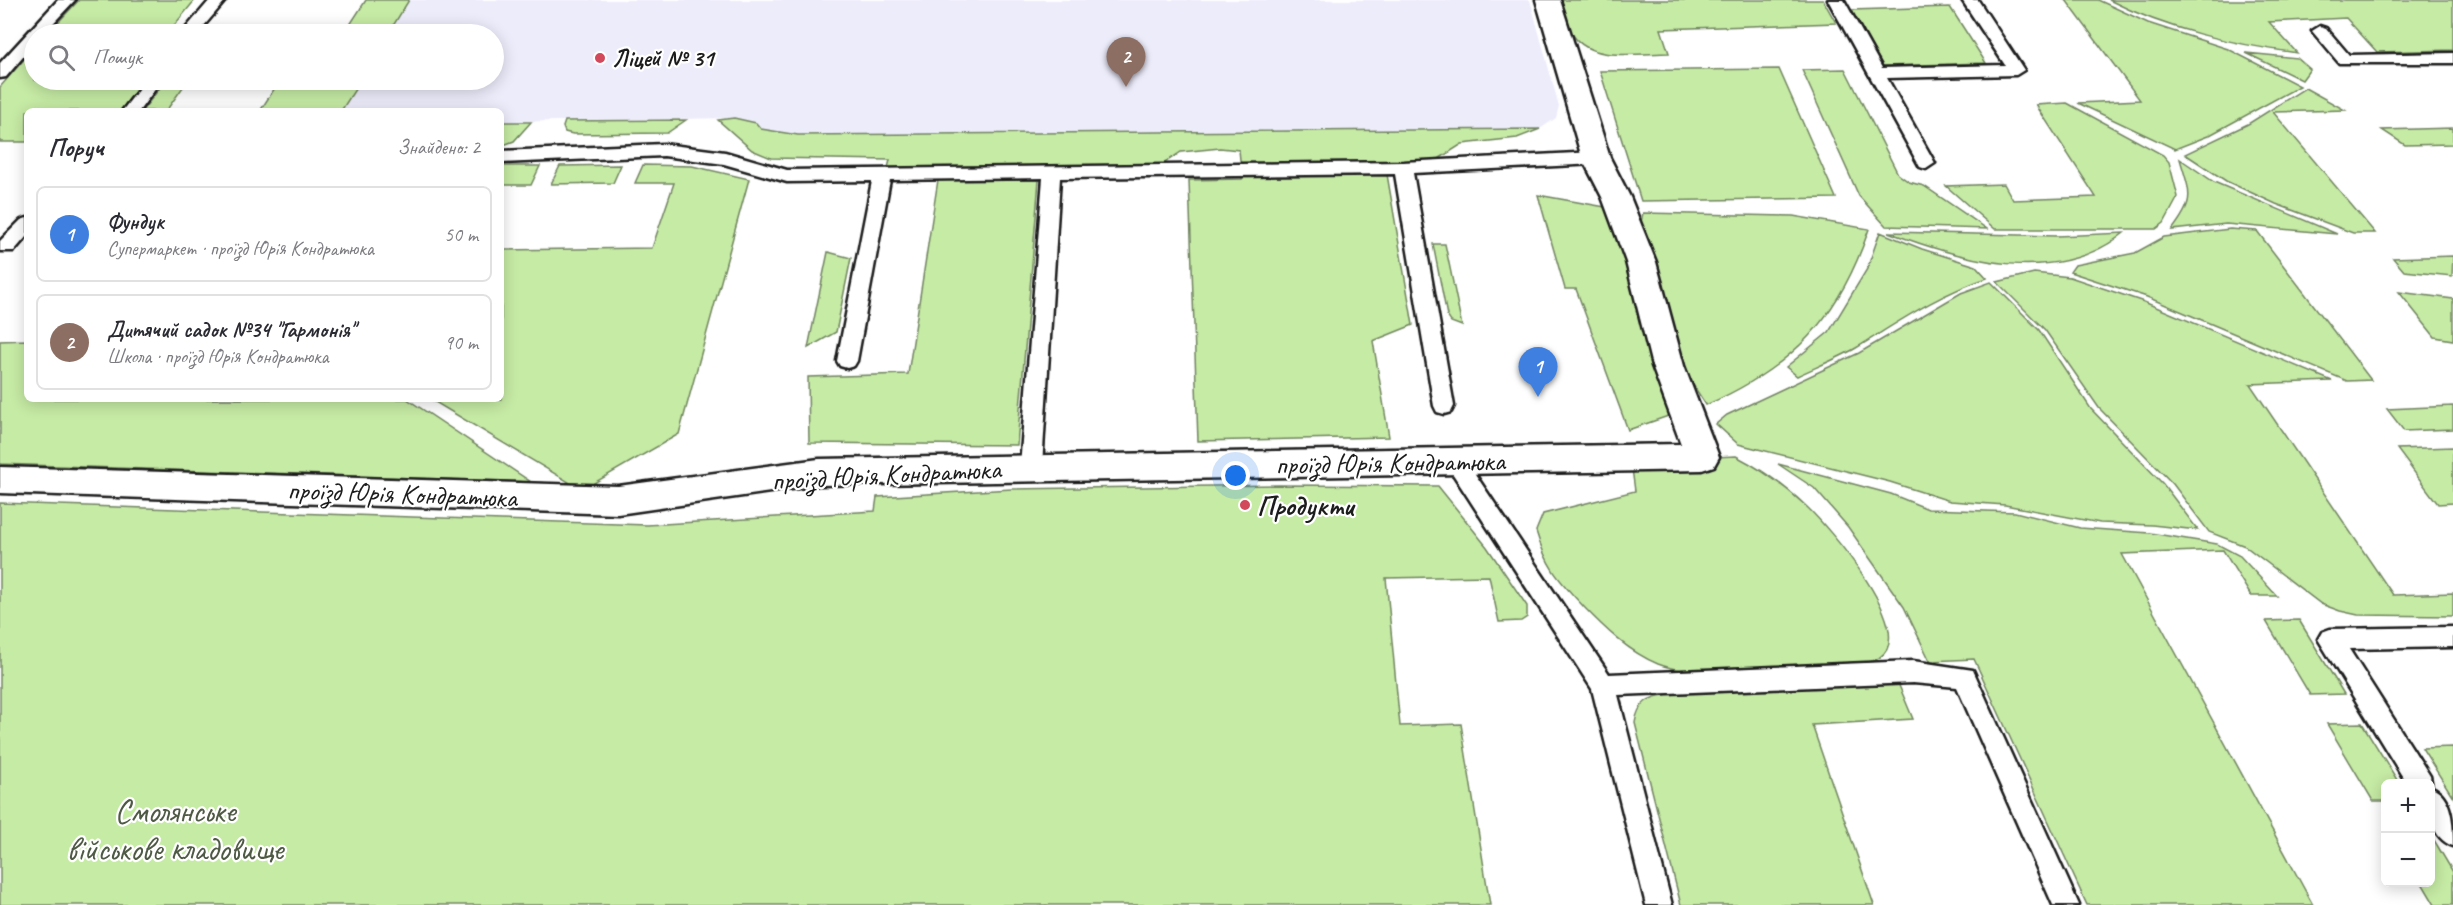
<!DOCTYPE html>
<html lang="uk">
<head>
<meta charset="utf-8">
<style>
  body { margin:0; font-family:Caveat,sans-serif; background:#f7f7f7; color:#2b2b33 }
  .controls { position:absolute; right:18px; bottom:18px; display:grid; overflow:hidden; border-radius:9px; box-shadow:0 3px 15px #0003 }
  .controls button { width:54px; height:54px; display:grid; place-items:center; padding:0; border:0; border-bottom:2px solid #e1e1e2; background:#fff; color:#2b2b33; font:30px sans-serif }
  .you { position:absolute; left:1236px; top:476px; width:21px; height:21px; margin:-15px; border:4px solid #fff; border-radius:50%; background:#1a73e8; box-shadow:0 0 0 9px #1a73e833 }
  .badge { display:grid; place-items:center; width:39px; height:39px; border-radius:50%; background:#d1495b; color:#fff; font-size:20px; font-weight:700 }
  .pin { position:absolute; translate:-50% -50px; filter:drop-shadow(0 2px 3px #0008) }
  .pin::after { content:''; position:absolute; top:32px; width:21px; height:18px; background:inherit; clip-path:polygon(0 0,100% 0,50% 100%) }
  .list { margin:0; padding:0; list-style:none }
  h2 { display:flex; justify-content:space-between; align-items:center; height:78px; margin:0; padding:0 24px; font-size:26px }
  h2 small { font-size:20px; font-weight:400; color:#7c7c81 }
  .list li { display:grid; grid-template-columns:39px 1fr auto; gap:18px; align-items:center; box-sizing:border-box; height:96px; margin:0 12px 12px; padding:0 12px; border:2px solid #e1e1e2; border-radius:9px }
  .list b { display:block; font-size:22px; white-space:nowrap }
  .list p { margin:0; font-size:20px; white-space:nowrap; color:#7c7c81 }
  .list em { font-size:20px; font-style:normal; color:#7c7c81 }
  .icon { flex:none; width:33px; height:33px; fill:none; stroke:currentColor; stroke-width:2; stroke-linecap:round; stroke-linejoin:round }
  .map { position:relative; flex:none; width:2453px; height:905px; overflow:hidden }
  .search { position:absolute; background:#fff; box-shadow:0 3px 15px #0003; left:24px; top:24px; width:480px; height:66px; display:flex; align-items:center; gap:15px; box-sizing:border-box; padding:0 21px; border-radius:33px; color:#7c7c81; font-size:22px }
  .panel { position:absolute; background:#fff; box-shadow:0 3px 15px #0003; left:24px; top:108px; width:480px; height:294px; border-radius:9px }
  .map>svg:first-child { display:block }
</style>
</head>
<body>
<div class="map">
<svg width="2453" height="905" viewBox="0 0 2453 905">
  <rect width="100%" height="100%" fill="#fff"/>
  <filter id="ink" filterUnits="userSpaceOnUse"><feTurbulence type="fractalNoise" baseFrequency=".0167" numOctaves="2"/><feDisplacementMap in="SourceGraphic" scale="12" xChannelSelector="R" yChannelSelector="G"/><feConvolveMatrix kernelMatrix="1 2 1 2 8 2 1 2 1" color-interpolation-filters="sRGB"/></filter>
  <g filter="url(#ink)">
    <path fill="#edecfb" d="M 409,0 L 1530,0 L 1559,106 L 1556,118 L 1540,129 L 798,135 L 761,129 L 734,118 L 501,122 L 501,111 L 341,111 L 361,80 L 494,80 L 494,34 L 388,34 Z"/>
    <path fill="#c6eba5" stroke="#718460" stroke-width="1.5" d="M 79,0 L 195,0 L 167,34 L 47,34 Z
      M 366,0 L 409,0 L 388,34 L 344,34 Z
      M 1560,0 L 1823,0 L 1836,23 L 1661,29 L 1669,53 C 1641,53 1591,63 1573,35 C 1566,25 1563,12 1560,0 Z
      M 2066,0 L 2098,0 L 2148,23 L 2228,49 L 2300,86 L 2208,136 L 2175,149 L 2078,103 L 2140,100 Z
      M 2109,0 L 2453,0 L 2453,50 L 2377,52 L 2346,18 L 2269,22 L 2297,53 C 2232,44 2168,30 2109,0 Z
      M 1950,7 L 1986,63 L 1883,66 L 1851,10 Z
      M 34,48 L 34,80 L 144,80 L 120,111 L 27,111 L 27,142 L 0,142 L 0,87 Z
      M 2246,53 L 2297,58 L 2310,69 L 2302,80 Z
      M 1779,69 L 1836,198 L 1641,201 L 1600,71 Z
      M 1845,69 L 1898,174 L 1909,182 L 1924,186 L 1987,229 L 1886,226 L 1859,196 L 1802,70 Z
      M 166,80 L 188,80 L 166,111 L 142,111 Z
      M 280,80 L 361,80 L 341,111 L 260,111 Z
      M 2305,88 L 2345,110 L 2273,112 L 2375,233 L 2353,233 L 2276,204 L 2226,181 L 2185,154 L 2248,124 Z
      M 2067,103 L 2163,155 L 2169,162 L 2178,197 L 2164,223 L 2156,229 L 1995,229 L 1946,186 L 2004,184 L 2013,200 L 2096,197 L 2036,105 Z
      M 734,118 L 756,123 L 761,129 L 798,135 L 1540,129 L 1517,138 L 1462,144 L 1437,160 L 1385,163 L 1413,325 L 1373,341 L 1389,437 L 1198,441 L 1189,180 L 1242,179 L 1239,150 L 1220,148 L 1181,152 L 1160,166 L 888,168 L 890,160 L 771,158 L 752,150 L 718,120 Z
      M 686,120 L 667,133 L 573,134 L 565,132 L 563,127 L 565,121 Z
      M 501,122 L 531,122 L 514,141 L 501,146 Z
      M 2453,128 L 2453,144 L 2405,145 L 2382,130 Z
      M 2180,159 L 2214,182 L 2337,234 L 2226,224 L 2172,230 C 2196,199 2190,194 2180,159 Z
      M 621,165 L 613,183 L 551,184 L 560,166 Z
      M 643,165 L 692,166 L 749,179 L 679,434 L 582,490 L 430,399 L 501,399 L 501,250 L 652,248 L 674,183 L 635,183 Z
      M 501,166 L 540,166 L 531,185 L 501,185 Z
      M 938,180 L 1039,180 L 1017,445 L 809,443 L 808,377 L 908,374 Z
      M 1538,195 L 1605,207 L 1631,264 L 1677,413 L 1628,430 L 1576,289 L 1565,289 Z
      M 1643,213 L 1793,216 L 1869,229 C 1839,319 1792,367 1706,405 L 1678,362 L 1665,298 L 1641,222 Z
      M 2230,229 L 2257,231 L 2371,380 L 2347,381 L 2147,297 L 2070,272 L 2075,265 L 2135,253 L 2164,237 Z
      M 1880,232 L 1922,249 L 1976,266 L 1987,278 C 1937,295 1900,321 1856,348 C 1837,359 1816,367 1797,376 L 1786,367 L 1829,332 L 1867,269 Z
      M 1888,232 L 2057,236 L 2124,233 C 2055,288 1961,260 1888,232 Z
      M 1433,244 L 1445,244 L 1462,326 L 1451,322 L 1447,316 Z
      M 828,252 L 851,258 L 836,332 L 808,348 Z
      M 2453,256 L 2452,276 L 2404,271 L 2393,258 Z
      M 2034,273 L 2070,277 L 2144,302 L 2332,381 L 2250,384 L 2393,595 L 2453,593 L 2453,616 L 2358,615 L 2340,611 L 2321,604 L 2245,546 L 2209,532 L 2173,484 L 2099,408 L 2045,330 L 1997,282 Z
      M 1991,282 L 2039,330 L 2091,409 L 2163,484 L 2198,530 L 2152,525 L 2100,523 L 2005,505 L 1950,501 L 1890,482 L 1738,444 L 1716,424 L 1727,415 L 1859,353 L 1961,293 Z
      M 2399,292 L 2453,299 L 2453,340 L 2435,337 Z
      M 27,340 L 27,399 L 407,399 L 531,482 L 0,464 L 0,341 Z
      M 2453,406 L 2453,429 L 2404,431 L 2387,409 Z
      M 2453,447 L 2453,503 L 2438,504 L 2397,449 Z
      M 1736,456 C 1761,469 1785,486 1806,506 C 1827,526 1920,631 1879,658 C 1864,667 1821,667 1803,668 C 1762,672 1697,679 1658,664 C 1629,652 1605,629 1583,606 C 1558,579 1547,568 1536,531 L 1543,514 L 1635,491 L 1631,461 Z
      M 1778,464 L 1891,494 L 1928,509 L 2015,512 L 2080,528 L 2150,533 L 2217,544 L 2240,556 L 2277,596 L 2251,596 L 2223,550 L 2122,554 L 2313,905 L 2087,905 L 1974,659 L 1930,661 L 1904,607 L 1848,527 L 1814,488 Z
      M 1278,485 L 1438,486 L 1487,547 L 1527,606 L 1527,617 L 1521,621 L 1499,622 L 1489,576 L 1386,578 L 1400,726 L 1461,724 L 1490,905 L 0,905 L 0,503 L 647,525 L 875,511 L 877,497 L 1012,489 Z
      M 2299,620 L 2344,694 L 2310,695 L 2266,621 Z
      M 1898,683 L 1913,719 L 1812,725 L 1874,905 L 1681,905 L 1635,723 C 1638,702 1649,697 1668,694 Z
      M 2362,723 L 2399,783 L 2386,784 L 2385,801 L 2373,801 L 2327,724 Z
      M 2453,747 L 2453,797 L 2422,748 Z
      M 2431,835 L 2453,872 L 2453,905 L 2435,905 L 2422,883 L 2430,882 Z"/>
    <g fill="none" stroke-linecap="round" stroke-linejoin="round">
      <g stroke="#1c1c1c" stroke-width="5">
        <path id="service" d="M 58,0 L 75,0 L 43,34 L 34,34 L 34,44 L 6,77 L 0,78 L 0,63 Z
          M 210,0 L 226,0 L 197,34 L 181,34 Z
          M 1828,0 L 1844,0 L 1882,68 L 2005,65 L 1962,0 L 1978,0 L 2024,70 L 2016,75 L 1887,78 L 1935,163 L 1926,169 L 1920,167 Z
          M 2320,26 L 2326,28 L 2349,55 L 2453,53 L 2453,63 L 2339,63 L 2312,31 Z
          M 146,80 L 162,80 L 139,111 L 122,111 Z
          M 664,144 L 725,152 L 787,170 L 1403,162 L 1596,152 L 1605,158 L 1596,164 L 1413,173 L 1454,406 L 1451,412 L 1444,414 L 1437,412 L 1434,406 L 1395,174 L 1060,178 L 1042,466 L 1038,472 L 1031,474 L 1024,472 L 1020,466 L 1043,178 L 890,180 L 857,361 L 854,366 L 847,368 L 840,366 L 837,361 L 872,181 L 787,182 L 724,164 L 664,156 L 501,163 L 501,151 Z
          M 27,218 L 27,236 L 14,251 L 0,251 L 0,241 L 21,220 Z
          M 1456,454 L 1463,456 L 1609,674 L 1913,661 L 1973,670 L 2079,905 L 2053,905 L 1957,687 L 1913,683 L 1618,695 L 1672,905 L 1646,905 L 1592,689 L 1449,468 L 1445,462 L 1449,456 Z
          M 2453,627 L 2453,647 L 2349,649 L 2430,776 L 2432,787 C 2453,796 2453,826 2453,846 C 2427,836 2430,807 2430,784 L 2407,784 L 2318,639 L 2322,632 L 2330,629 Z"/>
      </g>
      <g stroke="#1c1c1c" stroke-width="5">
        <path id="minor" d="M 1536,0 L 1560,0 L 1610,158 L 1630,197 L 1656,262 L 1684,366 L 1719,457 L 1714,466 L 1702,470 L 819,485 L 618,514 L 0,493 L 0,467 L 618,486 L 819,459 L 1681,444 L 1652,366 L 1626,262 L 1602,197 L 1582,158 Z"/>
      </g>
      <use href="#service" fill="#fff" fill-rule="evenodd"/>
      <use href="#minor" fill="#fff" fill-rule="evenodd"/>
    </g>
  </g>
  <g fill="#d1495b" stroke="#fff" stroke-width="2">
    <circle cx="600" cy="58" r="6"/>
    <circle cx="1245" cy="505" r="6"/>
  </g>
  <g text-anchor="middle" stroke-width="4.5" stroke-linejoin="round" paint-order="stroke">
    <g font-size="24" font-weight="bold" fill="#1c1c1c" stroke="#fff" text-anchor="start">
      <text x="612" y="66">Ліцей № 31</text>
    </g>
    <g font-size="28" fill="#1c1c1c" stroke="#fff">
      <text transform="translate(1390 462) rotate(-1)" y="10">проїзд Юрія Кондратюка</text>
      <text transform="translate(886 474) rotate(-3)" y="10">проїзд Юрія Кондратюка</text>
      <text transform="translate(402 493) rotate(2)" y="10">проїзд Юрія Кондратюка</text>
    </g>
    <g font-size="28" font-weight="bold" fill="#1c1c1c" stroke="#fff" text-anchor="start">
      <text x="1257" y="515">Продукти</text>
    </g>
    <g font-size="33" fill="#4f5a45" stroke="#fff">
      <text x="175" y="822">Смолянське<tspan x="175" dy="38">військове кладовище</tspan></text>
    </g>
  </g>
</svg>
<div class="controls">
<button>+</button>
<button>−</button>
</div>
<div class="you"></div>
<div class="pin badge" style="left:1538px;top:397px;background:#3f7fe0">1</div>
<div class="pin badge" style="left:1126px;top:87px;background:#8d6e63">2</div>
<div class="search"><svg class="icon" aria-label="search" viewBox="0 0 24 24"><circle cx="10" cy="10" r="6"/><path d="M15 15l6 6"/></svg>Пошук</div>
<section class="panel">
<h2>Поруч<small>Знайдено: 2</small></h2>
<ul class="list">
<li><span class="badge" style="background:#3f7fe0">1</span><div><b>Фундук</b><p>Супермаркет · проїзд Юрія Кондратюка</p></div><em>50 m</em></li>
<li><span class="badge" style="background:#8d6e63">2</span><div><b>Дитячий садок №34 &quot;Гармонія&quot;</b><p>Школа · проїзд Юрія Кондратюка</p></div><em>90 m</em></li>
</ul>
</section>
</div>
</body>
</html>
